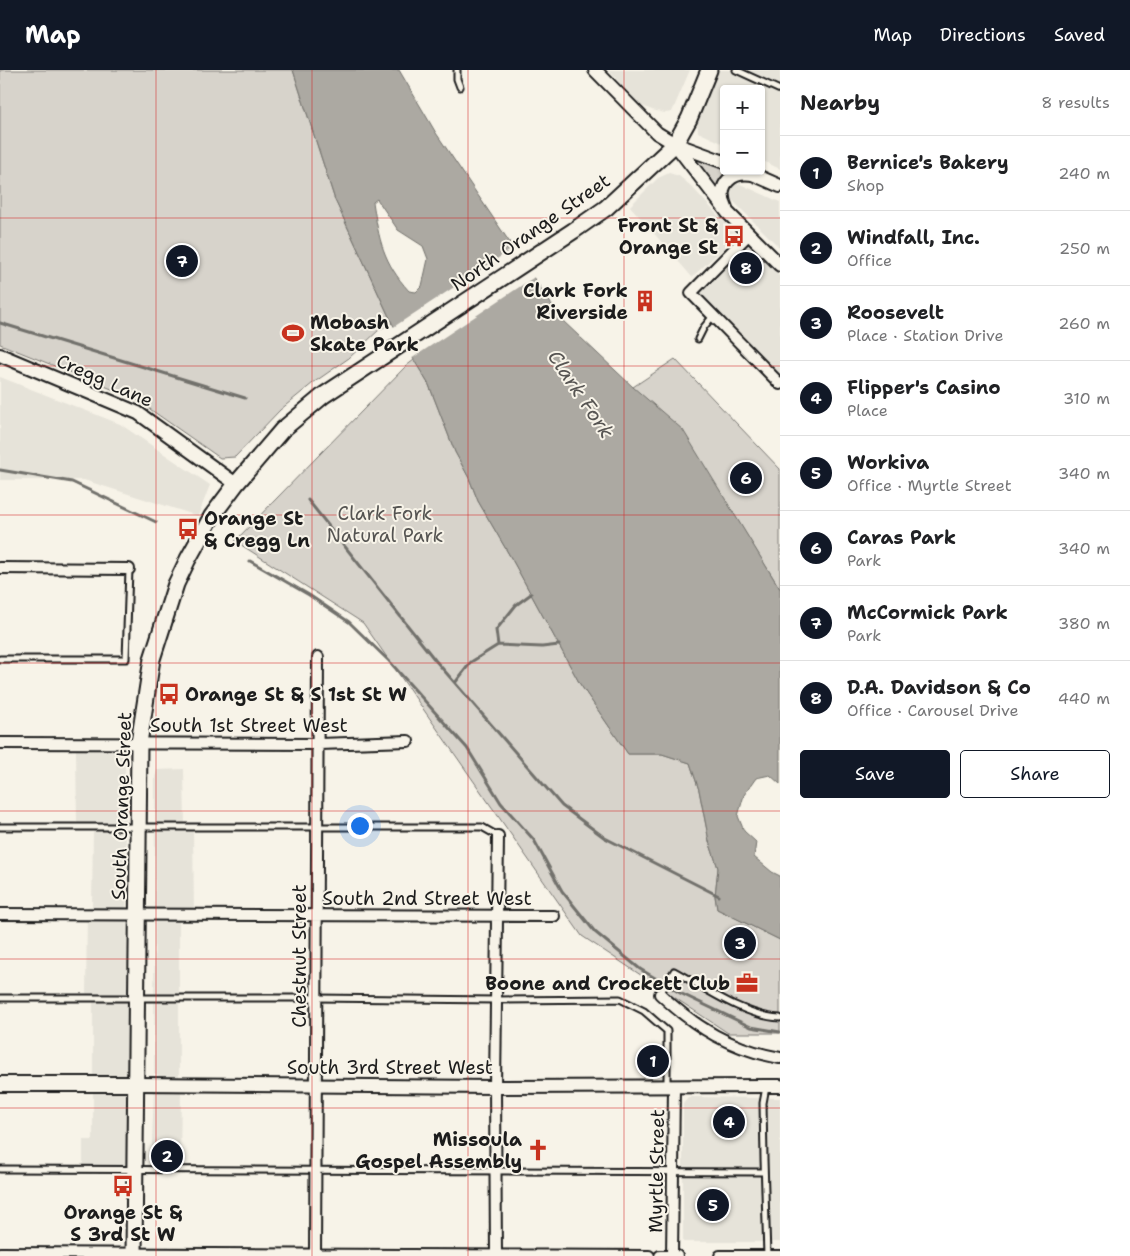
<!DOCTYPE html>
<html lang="en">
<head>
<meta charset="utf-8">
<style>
  body { margin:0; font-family:"Shantell Sans",sans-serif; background:#f2f2f2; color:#202124 }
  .controls { position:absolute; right:15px; top:15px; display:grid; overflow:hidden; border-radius:5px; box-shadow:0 1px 4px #0004 }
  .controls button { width:45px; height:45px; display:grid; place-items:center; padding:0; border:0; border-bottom:1px solid #e0e0e0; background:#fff; color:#202124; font:25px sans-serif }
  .you { position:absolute; left:359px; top:755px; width:18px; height:18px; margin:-12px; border:4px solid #fff; border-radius:50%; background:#1a73e8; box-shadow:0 0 0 8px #1a73e833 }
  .badge { display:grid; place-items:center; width:32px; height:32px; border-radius:50%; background:#111827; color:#fff; font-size:16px; font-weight:700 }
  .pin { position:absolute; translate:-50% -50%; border:2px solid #fff; box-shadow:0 1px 5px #0006 }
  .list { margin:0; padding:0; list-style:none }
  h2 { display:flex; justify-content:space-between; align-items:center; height:65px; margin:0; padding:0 20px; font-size:21px }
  h2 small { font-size:16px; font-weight:400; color:#757577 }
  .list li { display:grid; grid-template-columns:32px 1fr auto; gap:15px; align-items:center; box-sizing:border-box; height:75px; padding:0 20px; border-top:1px solid #e0e0e0 }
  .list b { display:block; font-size:19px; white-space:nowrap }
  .list p { margin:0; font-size:16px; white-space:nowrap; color:#757577 }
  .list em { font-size:16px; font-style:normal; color:#757577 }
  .actions { display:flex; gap:10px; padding:15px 20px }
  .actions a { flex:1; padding:11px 0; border:1px solid #111827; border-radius:5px; text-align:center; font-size:18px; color:#111827 }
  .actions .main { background:#111827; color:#fff }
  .map { position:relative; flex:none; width:780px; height:1186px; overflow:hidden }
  header { display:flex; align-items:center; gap:30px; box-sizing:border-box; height:70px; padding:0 25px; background:#111827; color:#fff }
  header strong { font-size:24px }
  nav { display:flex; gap:28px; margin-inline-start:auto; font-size:18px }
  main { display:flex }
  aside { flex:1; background:#fff }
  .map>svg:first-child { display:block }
</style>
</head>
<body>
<header>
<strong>Map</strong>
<nav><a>Map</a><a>Directions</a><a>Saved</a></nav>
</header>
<main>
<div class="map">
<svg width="780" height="1186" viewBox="0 0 780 1186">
  <rect width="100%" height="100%" fill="#f7f3e8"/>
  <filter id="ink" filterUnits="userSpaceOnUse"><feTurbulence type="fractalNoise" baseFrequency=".02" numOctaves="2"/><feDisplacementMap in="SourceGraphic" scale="10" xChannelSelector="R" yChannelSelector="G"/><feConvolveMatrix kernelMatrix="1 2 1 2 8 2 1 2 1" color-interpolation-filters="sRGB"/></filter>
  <g filter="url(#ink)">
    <path fill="#e6e3d9" d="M 608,0 L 690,0 L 672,42 L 665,43 L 652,40 L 640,35 Z
      M 719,0 L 780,0 L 780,99 L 761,90 L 761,19 L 724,19 L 724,74 L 698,62 L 697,50 Z
      M 669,103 L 679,106 L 691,116 L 737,166 L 692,207 L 630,136 L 658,108 Z
      M 736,114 L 740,114 L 780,132 L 780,178 L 730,128 L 729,122 L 732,116 Z
      M 749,174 L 780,207 L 780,310 L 697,224 Z
      M 0,307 L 120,354 L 210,415 L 198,446 L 84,410 L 0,410 Z
      M 76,680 L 125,681 L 129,1099 L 83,1099 L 83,1070 L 93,1070 L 93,928 L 86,927 L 87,837 L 92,836 L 93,757 L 77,757 Z
      M 184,699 L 185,757 L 193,757 L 194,845 L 179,845 L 179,1007 L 161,1007 L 154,1003 L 155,707 L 157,700 Z
      M 154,1019 L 181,1019 L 180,1100 L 151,1100 Z
      M 688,1027 L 780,1028 L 780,1172 L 683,1172 L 683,1033 Z"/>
    <path fill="#d7d3cb" stroke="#7a7874" d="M 0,0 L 293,0 L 335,130 L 392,253 L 380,259 L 349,288 L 313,313 L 280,340 L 235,387 L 220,388 L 134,328 L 0,274 Z
      M 695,83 L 724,95 L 724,101 L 739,101 L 718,115 L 717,120 L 691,89 Z
      M 675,289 L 780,399 L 780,519 L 717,417 L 633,317 Z
      M 414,290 L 429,315 L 455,382 L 469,408 L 478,431 L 514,493 L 580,614 L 628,684 L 662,684 L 690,693 L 699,720 L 709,771 L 718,798 L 715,826 L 717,839 L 780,870 L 780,963 L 728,963 L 582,866 L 363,553 L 235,471 L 406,296 Z"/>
    <path fill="#aca9a2" stroke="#72716c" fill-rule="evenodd" d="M 293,0 L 399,0 L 436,63 L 562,250 L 633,317 L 683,360 L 780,519 L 780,714 L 770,705 L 756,708 L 744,725 L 738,746 L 744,761 L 756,772 L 754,787 L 772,802 L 780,806 L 780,870 L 717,839 L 715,826 L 718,798 L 709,771 L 699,720 L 690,693 L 662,684 L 628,684 L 580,614 L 514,493 L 478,431 L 469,408 L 455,382 L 429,315 L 392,253 L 335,130 ZM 377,129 L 398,160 L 423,176 L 428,189 L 422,216 L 416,222 L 409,221 C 383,192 379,170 373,132 Z"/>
    <path fill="#f7f3e8" d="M 515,177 L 536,206 L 411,289 L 392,258 Z"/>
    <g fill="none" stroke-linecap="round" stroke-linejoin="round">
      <path stroke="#72716c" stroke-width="3" d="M 0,253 L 245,328
        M 0,400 L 72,412 L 156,452
        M 308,430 L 435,590 L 562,736 L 605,768 L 719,826
        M 250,491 L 309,525 L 349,552 L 389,591 L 467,678 L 501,733 L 534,770 L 562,821 L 595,862 L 640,899 L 680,923 L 751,957 L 780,962
        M 498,575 L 496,560 L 516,535 L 531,524
        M 455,613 L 471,592 L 498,575 L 542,577 L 559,575"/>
      <g stroke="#1c1c1c" stroke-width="9">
        <path id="service" d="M 457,0 L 457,9 L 460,17
          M 736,0 L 780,20
          M 698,269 L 704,257 L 713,246
          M 0,589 L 126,589 L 129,499
          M 0,757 L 482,757 L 498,766
          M 660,924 L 674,901 C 705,918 744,946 780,948
          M 0,928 L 316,928 L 496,930 L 620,929 L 644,941 L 667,961 L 667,1016
          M 766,1017 L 763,1033 L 764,1089 L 767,1186
          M 0,1099 L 764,1102"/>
      </g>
      <g stroke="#1c1c1c" stroke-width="14">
        <path id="minor" d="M 749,164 L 691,223 L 780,314
          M 0,498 L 129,499
          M 0,673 L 319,674 L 408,671
          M 0,844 L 554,846
          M 660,924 C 696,958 731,979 780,988
          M 0,1183 L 649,1186
          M 315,1186 L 318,587
          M 496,1186 L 495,1017 L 498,766
          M 660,1186 L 677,1186
          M 672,1186 L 674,1017
          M 720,1186 L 780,1186"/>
      </g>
      <g stroke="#1c1c1c" stroke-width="16">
        <path id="tertiary" d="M 595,0 L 657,63 L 675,74 L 728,143 L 780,195
          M 675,74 L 724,92
          M 748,102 L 780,116
          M 726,138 C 715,114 733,99 756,105
          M 0,285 L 138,343 L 236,414
          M 137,1014 L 495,1017 L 780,1016"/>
      </g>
      <g stroke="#1c1c1c" stroke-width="18">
        <path id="secondary" d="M 0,1014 L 137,1014"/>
      </g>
      <g stroke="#1c1c1c" stroke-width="19">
        <path id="primary" d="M 134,1186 L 139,673 L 152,589 L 176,514 L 188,489 L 212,446 L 236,414 L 282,360 L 324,325 L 573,161 L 606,138 L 675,74 L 689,49 L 709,0"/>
      </g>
      <use href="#service" stroke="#f7f3e8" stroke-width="5"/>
      <use href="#minor" stroke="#f7f3e8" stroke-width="10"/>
      <use href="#tertiary" stroke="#f7f3e8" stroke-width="12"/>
      <use href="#secondary" stroke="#f7f3e8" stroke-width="14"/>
      <use href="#primary" stroke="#f7f3e8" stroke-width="15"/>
    </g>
  </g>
  <path fill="none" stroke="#d62828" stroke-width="1" stroke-opacity="0.55" d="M 156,0 L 156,1186M 312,0 L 312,1186M 468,0 L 468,1186M 624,0 L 624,1186M 0,148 L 780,148M 0,296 L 780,296M 0,445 L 780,445M 0,593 L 780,593M 0,741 L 780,741M 0,889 L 780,889M 0,1038 L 780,1038"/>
  <defs>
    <g id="bus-bare" transform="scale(1.725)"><path d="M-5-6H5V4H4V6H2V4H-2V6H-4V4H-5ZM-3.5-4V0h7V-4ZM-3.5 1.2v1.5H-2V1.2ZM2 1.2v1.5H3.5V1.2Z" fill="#c8321e" stroke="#f7f3e8" stroke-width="2.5" paint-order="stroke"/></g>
    <g id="building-bare" transform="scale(1.725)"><path d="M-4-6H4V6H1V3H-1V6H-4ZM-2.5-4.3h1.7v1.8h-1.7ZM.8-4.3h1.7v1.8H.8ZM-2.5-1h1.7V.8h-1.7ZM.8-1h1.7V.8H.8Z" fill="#c8321e" stroke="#f7f3e8" stroke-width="2.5" paint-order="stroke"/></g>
    <g id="stadium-bare" transform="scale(1.725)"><path d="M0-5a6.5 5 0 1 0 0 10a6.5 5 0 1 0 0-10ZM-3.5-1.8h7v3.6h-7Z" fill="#c8321e" stroke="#f7f3e8" stroke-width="2.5" paint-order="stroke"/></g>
    <g id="office-bare" transform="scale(1.725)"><path d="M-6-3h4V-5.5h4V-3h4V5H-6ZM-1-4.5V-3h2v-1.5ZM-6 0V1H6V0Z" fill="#c8321e" stroke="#f7f3e8" stroke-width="2.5" paint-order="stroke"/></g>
    <g id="church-bare" transform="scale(1.725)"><path d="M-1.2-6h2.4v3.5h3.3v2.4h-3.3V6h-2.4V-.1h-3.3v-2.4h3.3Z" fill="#c8321e" stroke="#f7f3e8" stroke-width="2.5" paint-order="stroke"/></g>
  </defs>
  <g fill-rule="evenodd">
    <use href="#bus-bare" x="734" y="166"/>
    <use href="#building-bare" x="645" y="231"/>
    <use href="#stadium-bare" x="293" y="263"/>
    <use href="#bus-bare" x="188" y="459"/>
    <use href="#bus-bare" x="169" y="624"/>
    <use href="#office-bare" x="747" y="913"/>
    <use href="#church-bare" x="538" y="1080"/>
    <use href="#bus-bare" x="123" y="1116"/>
  </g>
  <g text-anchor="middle" stroke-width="4" stroke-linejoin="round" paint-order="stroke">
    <g font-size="19" font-weight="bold" fill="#1c1c1c" stroke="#f7f3e8" text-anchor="end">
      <text x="718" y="162">Front St &amp;<tspan x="718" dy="22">Orange St</tspan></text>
      <text x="628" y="227">Clark Fork<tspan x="628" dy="22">Riverside</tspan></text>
      <text x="310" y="259" text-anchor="start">Mobash<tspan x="310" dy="22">Skate Park</tspan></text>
      <text x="204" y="455" text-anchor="start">Orange St<tspan x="204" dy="22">&amp; Cregg Ln</tspan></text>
      <text x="185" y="631" text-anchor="start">Orange St &amp; S 1st St W</text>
      <text x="730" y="920">Boone and Crockett Club</text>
      <text x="522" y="1076">Missoula<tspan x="522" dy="22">Gospel Assembly</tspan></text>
      <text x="123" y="1149" text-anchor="middle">Orange St &amp;<tspan x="123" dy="22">S 3rd St W</tspan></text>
    </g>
    <g font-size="19" fill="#1c1c1c" stroke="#f7f3e8">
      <text transform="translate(530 162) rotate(-35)" y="7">North Orange Street</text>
      <text transform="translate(105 310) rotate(24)" y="7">Cregg Lane</text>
      <text x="249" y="662">South 1st Street West</text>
      <text transform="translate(121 736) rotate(-88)" y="7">South Orange Street</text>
      <text x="427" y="835">South 2nd Street West</text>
      <text transform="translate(299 886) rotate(-90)" y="7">Chestnut Street</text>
      <text x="390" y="1004">South 3rd Street West</text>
      <text transform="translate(656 1101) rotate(-89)" y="7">Myrtle Street</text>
    </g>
    <g font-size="19" fill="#545351" stroke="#f7f3e8">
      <text x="385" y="450">Clark Fork<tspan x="385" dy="22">Natural Park</tspan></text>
    </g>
    <g font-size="20" font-style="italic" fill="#565452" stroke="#f7f3e8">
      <text transform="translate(581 324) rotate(56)" y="7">Clark Fork</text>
    </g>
  </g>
</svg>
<div class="controls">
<button>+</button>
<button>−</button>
</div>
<div class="you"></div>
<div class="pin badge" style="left:653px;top:991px">1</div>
<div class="pin badge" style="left:167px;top:1086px">2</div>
<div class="pin badge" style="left:740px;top:873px">3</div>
<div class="pin badge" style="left:729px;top:1052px">4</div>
<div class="pin badge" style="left:713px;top:1135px">5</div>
<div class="pin badge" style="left:746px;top:408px">6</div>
<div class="pin badge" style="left:182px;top:191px">7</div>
<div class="pin badge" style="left:746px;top:198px">8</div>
</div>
<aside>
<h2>Nearby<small>8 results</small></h2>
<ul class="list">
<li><span class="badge">1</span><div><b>Bernice's Bakery</b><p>Shop</p></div><em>240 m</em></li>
<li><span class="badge">2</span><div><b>Windfall, Inc.</b><p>Office</p></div><em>250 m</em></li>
<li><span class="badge">3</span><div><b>Roosevelt</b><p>Place · Station Drive</p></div><em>260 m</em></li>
<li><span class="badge">4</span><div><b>Flipper's Casino</b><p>Place</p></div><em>310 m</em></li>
<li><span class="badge">5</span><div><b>Workiva</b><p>Office · Myrtle Street</p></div><em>340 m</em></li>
<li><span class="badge">6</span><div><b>Caras Park</b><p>Park</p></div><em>340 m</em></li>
<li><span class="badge">7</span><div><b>McCormick Park</b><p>Park</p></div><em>380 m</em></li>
<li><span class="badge">8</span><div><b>D.A. Davidson &amp; Co</b><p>Office · Carousel Drive</p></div><em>440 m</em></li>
</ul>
<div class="actions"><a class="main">Save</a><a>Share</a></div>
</aside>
</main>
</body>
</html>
